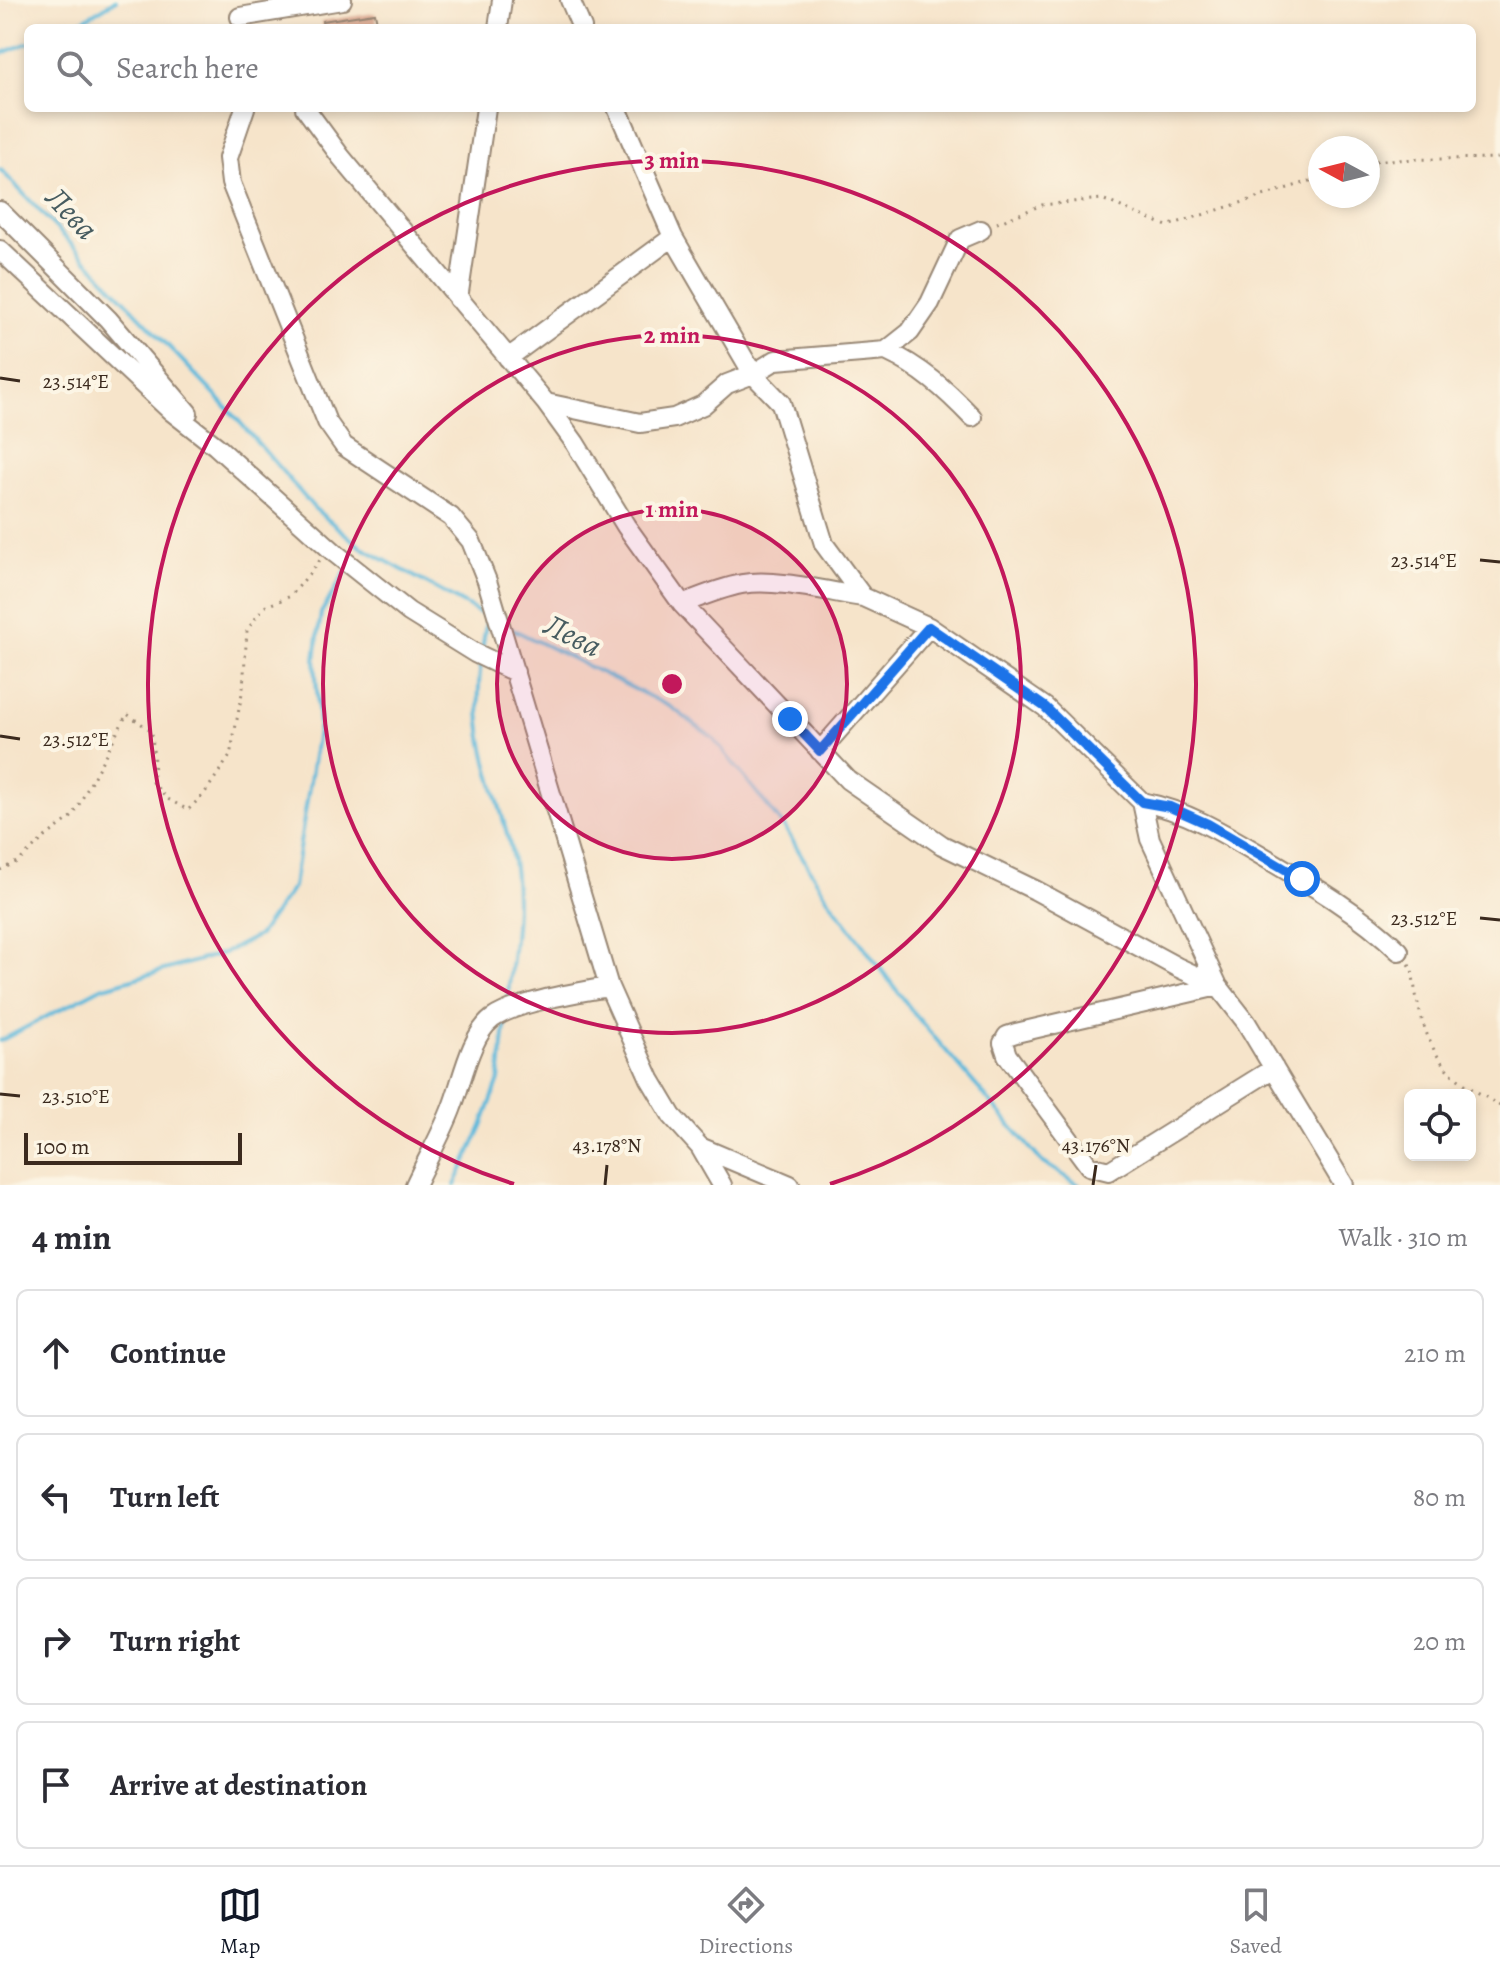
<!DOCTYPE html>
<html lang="en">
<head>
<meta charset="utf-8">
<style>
  body { margin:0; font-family:Alegreya,serif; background:#f2f2f3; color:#2b2b33 }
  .controls { position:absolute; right:24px; bottom:24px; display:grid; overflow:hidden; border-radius:12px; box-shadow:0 4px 12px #0003 }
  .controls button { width:72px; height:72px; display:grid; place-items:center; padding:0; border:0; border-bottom:2px solid #e1e1e2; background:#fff; color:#2b2b33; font:40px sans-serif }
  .compass { position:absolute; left:1308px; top:136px; width:72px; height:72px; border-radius:50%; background:#fff; box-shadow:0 4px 12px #0003; rotate:277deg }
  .scale { position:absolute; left:24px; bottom:20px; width:218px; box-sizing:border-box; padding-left:8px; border:4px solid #3b2a1e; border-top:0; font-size:22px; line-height:28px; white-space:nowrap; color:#3b2a1e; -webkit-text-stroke:6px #fcf5e5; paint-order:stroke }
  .stop { position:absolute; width:24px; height:24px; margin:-18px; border:6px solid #1a73e8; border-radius:50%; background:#fff }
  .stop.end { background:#1a73e8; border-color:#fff; box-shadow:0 2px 8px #0008 }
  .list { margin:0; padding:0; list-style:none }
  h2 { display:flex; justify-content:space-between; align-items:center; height:104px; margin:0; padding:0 32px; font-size:34px }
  h2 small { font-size:26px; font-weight:400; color:#7c7c81 }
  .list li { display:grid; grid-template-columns:52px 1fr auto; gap:24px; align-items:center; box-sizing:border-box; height:128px; margin:0 16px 16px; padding:0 16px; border:2px solid #e1e1e2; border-radius:12px }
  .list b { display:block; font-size:30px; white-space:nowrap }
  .list em { font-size:26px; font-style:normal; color:#7c7c81 }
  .icon { flex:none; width:44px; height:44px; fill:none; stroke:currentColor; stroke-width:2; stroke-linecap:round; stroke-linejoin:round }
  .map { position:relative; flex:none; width:1500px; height:1185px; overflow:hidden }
  .search { position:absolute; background:#fff; box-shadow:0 4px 12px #0003; left:24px; right:24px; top:24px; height:88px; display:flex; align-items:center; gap:20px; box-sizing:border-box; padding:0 28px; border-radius:12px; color:#7c7c81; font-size:30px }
  .sheet { height:680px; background:#fff }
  nav { display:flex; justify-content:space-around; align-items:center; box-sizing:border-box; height:112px; border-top:2px solid #e1e1e2; background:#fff; font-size:22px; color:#7c7c81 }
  nav a { display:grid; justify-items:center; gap:4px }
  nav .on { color:#111827 }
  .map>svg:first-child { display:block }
</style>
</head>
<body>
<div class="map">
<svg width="1500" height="1185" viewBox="0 0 1500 1185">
  <rect width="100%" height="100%" fill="#fcf5e5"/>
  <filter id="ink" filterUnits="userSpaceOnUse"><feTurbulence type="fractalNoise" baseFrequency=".0125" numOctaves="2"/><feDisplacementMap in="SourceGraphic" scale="16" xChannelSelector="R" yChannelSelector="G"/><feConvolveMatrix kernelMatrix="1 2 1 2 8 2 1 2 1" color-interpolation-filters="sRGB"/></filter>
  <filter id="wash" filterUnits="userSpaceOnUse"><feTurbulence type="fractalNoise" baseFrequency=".006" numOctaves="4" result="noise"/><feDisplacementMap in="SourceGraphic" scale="32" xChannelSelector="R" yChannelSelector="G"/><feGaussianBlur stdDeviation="1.8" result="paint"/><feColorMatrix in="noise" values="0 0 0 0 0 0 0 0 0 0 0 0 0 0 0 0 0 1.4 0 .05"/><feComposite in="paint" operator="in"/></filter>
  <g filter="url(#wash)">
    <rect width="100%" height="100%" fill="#f6e4ca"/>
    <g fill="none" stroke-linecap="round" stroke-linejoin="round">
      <path stroke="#5eb9db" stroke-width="4" d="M 65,28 L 80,22 L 116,0
        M 0,54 L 28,43
        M 0,169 L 232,413 L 314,508 L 361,547 L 491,619
        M 506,626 L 671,707 L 713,738 L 785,828 L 826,896 L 916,1016 L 1042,1162 L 1079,1185
        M 482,650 L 487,617
        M 481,662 C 471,739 495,780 511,850 C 522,900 512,954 507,1004
        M 0,1041 L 101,988 L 224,953 L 259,935 L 293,887 L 319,725 L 315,659 L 321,613 L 346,571
        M 455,1185 L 482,1126 L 499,1080 L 506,1017"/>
    </g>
    <g id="blocks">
      <path fill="#d49b82" d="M 375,13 L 378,28 L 323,28 L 322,21 Z"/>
    </g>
  </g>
  <g filter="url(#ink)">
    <use href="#blocks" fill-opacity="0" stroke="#988774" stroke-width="2"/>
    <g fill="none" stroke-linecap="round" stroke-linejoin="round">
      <g stroke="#988774" stroke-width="22">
        <path id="minor" d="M 570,0 L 582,28
          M 240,17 L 342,0
          M 498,28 L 502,0
          M 245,108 L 228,158 L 231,183 L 327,422 L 344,446 L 451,517 L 471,541 L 487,581 L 609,987 L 650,1079 L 672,1116 L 700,1147 L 790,1185
          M 305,108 L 341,157 L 546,403 L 575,443 L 626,526 L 682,604 L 848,780 L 942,845 L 1035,890 L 1177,967 L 1218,986 L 1246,1022 L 1344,1185
          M 617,108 L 673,237 L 753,374 L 781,403 L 824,544 L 863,597 L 929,627 L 1045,707 L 1142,802 L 1150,839 L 1218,986 L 1016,1033 L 1007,1036 L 1003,1043 L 1007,1055 L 1089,1166 L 1109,1171 L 1274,1068
          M 0,211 L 108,319 L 188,413
          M 0,250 L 171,411 L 216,446 L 336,554 L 409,612 L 475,653 L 515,672
          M 458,299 L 486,108
          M 886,351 C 921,367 946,390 972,417
          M 508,358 L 673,237
          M 546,403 L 640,423 L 674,418 L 703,405 L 727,384 L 753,374 L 776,360 L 886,351 L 910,332 L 930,303 L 960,239 L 981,230
          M 682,604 C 702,596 721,588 742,584 C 776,578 829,592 863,597
          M 820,751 L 929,627
          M 1142,802 C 1188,811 1225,834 1264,857 C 1312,885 1360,913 1399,951
          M 700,1147 L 722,1185
          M 415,1185 C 427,1159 442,1134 452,1107 C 462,1082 470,1036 492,1019 C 515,1002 580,992 609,987"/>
      </g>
      <path stroke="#988774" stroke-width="3" stroke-dasharray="2 6" stroke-linecap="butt" d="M 1368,163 L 1379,160 L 1500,158
        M 997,223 L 1042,205 L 1102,199 L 1167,226 L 1320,178
        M 0,870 L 19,861 L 45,837 L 73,816 L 127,714 L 152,731 L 154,764 L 152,782 L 166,798 L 188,810 L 204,794 L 230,756 L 243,688 L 247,630 L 264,607 L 291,596 L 321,559
        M 1409,964 L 1412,968 C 1416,1000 1423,1037 1443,1064 C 1456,1082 1482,1094 1500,1106"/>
      <use href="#minor" stroke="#fff" stroke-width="18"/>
    </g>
  </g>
  <g fill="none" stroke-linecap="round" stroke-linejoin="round" filter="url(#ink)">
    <path stroke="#1a73e8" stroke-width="10" d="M 790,719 L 820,751 L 929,627 L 1045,707 L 1142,802 L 1170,807 L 1208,824 L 1302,879"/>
  </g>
  <path fill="none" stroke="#3b2a1e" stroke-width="3" d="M 0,378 L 20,381M 1480,560 L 1500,562M 0,736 L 20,739M 1480,918 L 1500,920M 0,1094 L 20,1096M 605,1185 L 607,1165M 1093,1185 L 1096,1165"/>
  <circle cx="672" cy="684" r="175" fill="#c2185b" fill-opacity=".12"/>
  <g fill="none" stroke="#c2185b" stroke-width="4">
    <circle cx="672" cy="684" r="175"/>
    <circle cx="672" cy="684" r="349"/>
    <path d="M514 1184A524 524 0 1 1 830 1184"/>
  </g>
  <g text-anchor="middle" stroke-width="8" stroke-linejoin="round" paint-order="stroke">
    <g font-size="32" font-style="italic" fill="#475c60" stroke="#fcf5e5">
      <text transform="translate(72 213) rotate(46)" y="11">Лева</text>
      <text transform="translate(573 635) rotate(26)" y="11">Лева</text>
    </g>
  </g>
  <g font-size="20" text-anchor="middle" fill="#3b2a1e" stroke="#fcf5e5" stroke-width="8" stroke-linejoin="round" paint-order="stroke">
    <text x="76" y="388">23.514°E</text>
    <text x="1424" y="567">23.514°E</text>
    <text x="76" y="746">23.512°E</text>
    <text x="1424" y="925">23.512°E</text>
    <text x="76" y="1103">23.510°E</text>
    <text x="607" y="1152">43.178°N</text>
    <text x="1096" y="1152">43.176°N</text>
  </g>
  <circle cx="672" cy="684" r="12" fill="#c2185b" stroke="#fcf5e5" stroke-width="4"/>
  <g font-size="24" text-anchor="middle" font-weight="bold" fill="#c2185b" stroke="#fcf5e5" stroke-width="8" stroke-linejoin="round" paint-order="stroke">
    <text x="672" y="168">3 min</text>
    <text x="672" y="343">2 min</text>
    <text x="672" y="517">1 min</text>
  </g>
</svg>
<div class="controls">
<button><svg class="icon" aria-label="locate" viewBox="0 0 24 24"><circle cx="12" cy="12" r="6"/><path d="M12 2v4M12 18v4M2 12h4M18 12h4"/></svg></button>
</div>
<svg class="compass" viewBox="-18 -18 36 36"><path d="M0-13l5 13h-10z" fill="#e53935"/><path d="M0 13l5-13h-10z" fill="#7c7c81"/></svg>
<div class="scale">100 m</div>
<div class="stop" style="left:1302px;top:879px"></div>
<div class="stop end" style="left:790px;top:719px"></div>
<div class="search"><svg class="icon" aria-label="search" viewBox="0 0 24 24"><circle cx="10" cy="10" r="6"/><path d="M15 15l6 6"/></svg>Search here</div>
</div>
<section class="sheet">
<h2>4 min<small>Walk · 310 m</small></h2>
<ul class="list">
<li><svg class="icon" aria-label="ahead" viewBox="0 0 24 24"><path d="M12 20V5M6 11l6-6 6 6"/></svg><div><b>Continue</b></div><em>210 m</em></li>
<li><svg class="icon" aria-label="left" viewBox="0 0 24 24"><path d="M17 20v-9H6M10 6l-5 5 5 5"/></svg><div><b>Turn left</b></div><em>80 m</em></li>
<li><svg class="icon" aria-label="right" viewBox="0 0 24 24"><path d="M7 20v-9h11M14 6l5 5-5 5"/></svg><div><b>Turn right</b></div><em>20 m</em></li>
<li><svg class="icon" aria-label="arrive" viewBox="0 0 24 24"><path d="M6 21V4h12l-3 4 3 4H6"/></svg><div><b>Arrive at destination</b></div></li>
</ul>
</section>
<nav>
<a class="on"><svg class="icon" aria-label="map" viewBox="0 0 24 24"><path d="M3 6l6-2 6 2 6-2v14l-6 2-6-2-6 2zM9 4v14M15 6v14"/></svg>Map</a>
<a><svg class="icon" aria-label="directions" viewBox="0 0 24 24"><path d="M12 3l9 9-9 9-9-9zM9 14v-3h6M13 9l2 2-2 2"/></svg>Directions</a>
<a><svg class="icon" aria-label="saved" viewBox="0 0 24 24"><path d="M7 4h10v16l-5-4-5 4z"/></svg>Saved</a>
</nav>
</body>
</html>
